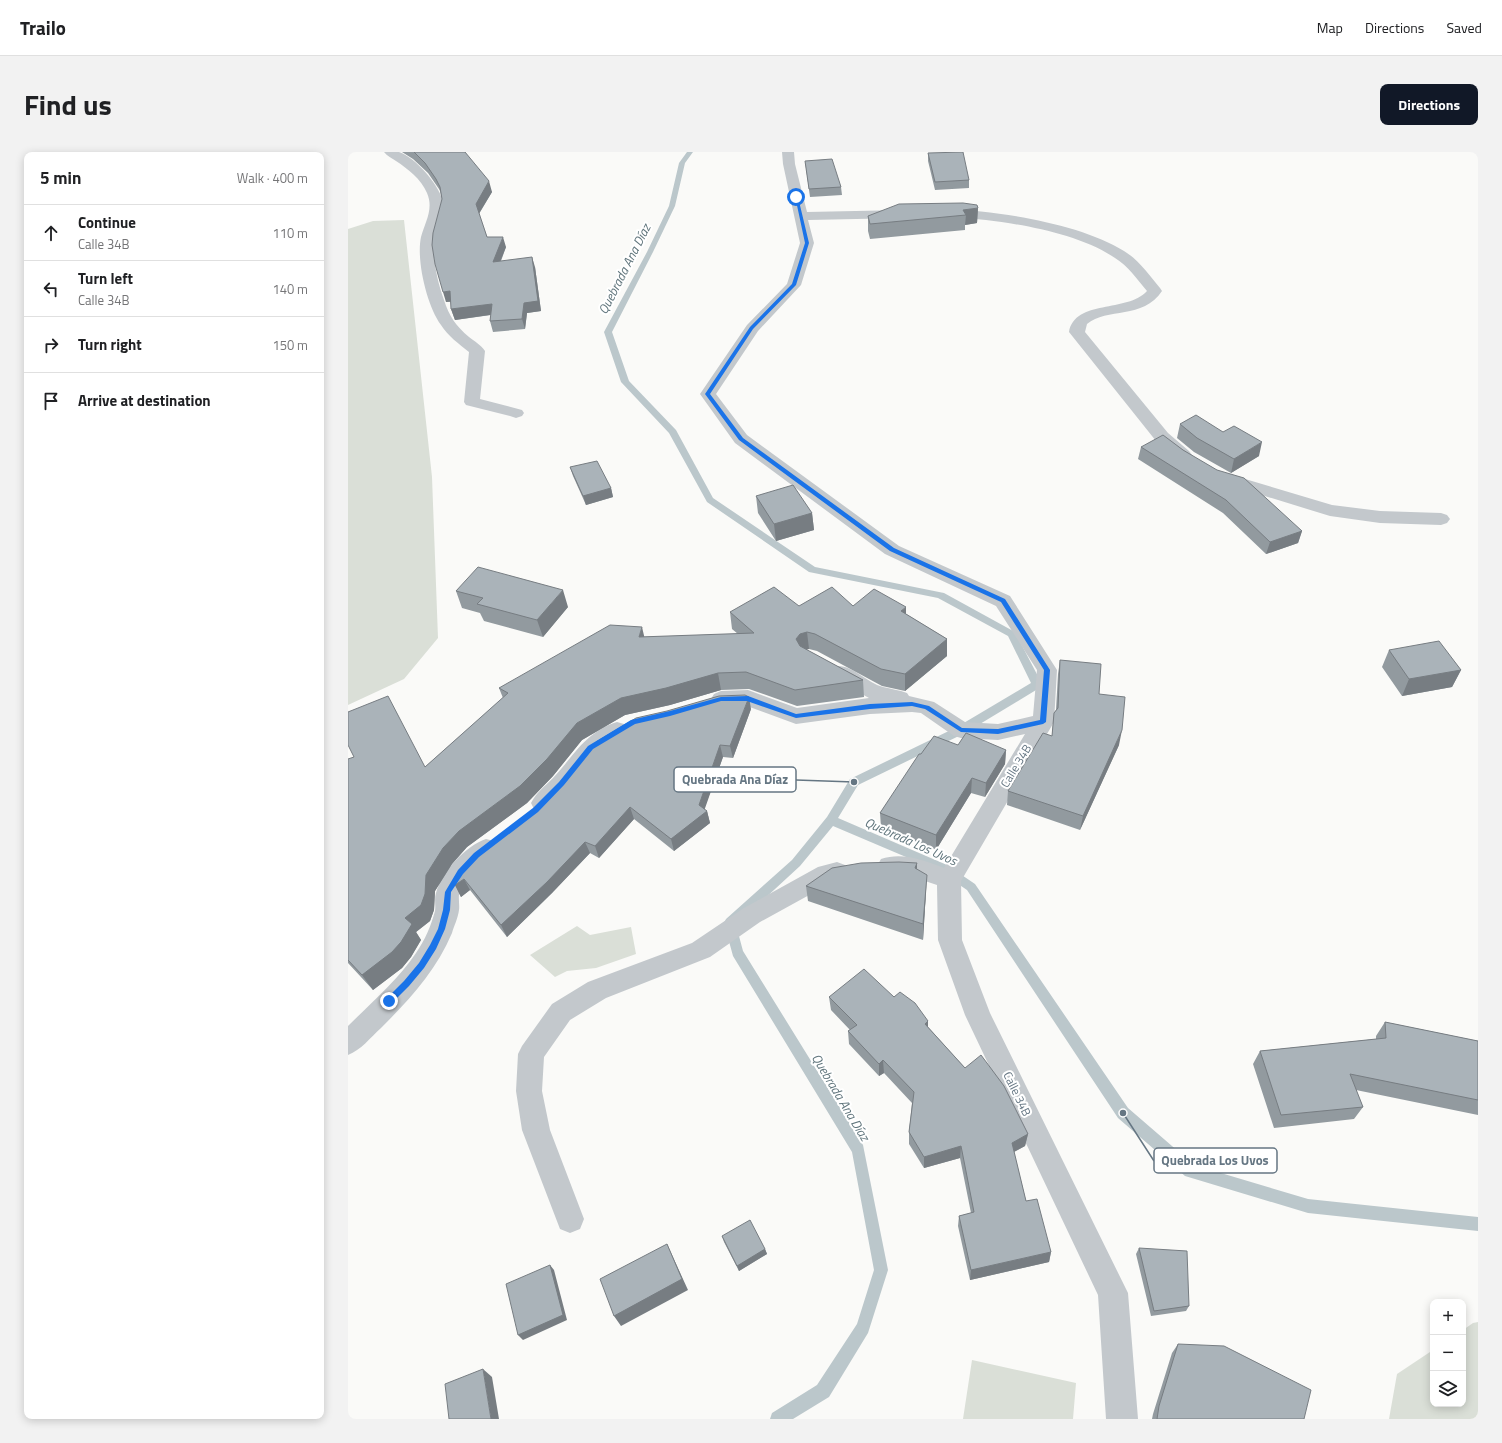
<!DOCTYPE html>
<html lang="en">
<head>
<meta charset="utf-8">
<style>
  body { margin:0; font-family:"Titillium Web",sans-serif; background:#f2f2f2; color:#202124 }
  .controls { position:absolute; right:12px; bottom:12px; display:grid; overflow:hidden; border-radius:8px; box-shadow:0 2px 10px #0003 }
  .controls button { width:36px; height:36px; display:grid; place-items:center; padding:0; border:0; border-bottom:1px solid #e0e0e0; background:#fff; color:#202124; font:20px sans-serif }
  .stop { position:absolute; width:12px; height:12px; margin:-9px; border:3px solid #1a73e8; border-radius:50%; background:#fff }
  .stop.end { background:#1a73e8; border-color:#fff; box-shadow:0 1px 4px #0008 }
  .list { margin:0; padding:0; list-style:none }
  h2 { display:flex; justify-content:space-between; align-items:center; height:52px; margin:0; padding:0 16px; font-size:17px }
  h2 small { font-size:13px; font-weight:400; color:#757577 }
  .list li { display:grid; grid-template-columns:26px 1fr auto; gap:12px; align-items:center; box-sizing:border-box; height:56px; padding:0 16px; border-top:1px solid #e0e0e0 }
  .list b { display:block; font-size:15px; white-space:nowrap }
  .list p { margin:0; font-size:13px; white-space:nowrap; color:#757577 }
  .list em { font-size:13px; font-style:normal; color:#757577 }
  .icon { flex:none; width:22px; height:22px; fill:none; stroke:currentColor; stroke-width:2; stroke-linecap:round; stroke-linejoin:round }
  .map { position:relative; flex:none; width:1130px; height:1267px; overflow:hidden; border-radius:8px }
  header { display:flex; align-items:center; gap:24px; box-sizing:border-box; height:56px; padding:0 20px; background:#fff; border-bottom:1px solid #e0e0e0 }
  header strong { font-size:19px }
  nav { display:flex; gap:22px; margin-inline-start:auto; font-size:14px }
  .intro { display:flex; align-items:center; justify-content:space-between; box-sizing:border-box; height:96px; padding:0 24px }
  h1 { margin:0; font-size:28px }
  .button { padding:10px 18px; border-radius:8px; background:#111827; color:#fff; font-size:14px; font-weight:700 }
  main { display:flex; gap:24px; padding:0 24px }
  aside { flex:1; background:#fff; border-radius:8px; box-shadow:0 2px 10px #0003 }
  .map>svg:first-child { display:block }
</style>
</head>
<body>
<header>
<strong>Trailo</strong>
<nav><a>Map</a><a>Directions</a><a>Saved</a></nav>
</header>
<div class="intro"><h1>Find us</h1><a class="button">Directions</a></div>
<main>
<aside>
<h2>5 min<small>Walk · 400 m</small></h2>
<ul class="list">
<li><svg class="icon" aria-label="ahead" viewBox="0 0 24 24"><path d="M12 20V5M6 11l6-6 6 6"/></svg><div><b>Continue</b><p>Calle 34B</p></div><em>110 m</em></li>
<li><svg class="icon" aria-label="left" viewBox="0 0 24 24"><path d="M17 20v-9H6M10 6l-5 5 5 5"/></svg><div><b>Turn left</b><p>Calle 34B</p></div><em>140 m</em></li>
<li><svg class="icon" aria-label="right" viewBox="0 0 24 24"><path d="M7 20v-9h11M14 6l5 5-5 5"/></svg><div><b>Turn right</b></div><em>150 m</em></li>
<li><svg class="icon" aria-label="arrive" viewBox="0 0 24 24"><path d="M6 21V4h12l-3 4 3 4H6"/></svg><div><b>Arrive at destination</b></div></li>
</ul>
</aside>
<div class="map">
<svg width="1130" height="1267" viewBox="0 0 1130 1267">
  <rect width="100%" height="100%" fill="#fafaf8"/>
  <path fill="#dadfd7" d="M 56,68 L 84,325 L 90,486 L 56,527 L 0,553 L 0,77 L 25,69 Z
    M 229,774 L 242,783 L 283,775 L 288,802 L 248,816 L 219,819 L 207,825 L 182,803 Z
    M 1130,1170 L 1130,1267 L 1041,1267 L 1049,1222 L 1085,1198 L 1085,1252 L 1115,1252 L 1115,1178 L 1125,1171 Z
    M 624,1208 L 728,1231 L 725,1267 L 615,1267 Z"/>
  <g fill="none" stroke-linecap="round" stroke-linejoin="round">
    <path fill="#bbc7cb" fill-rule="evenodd" d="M 339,0 L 345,0 L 337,11 L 327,54 L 305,100 L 264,180 L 281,229 L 328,278 L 365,346 L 467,415 L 596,441 L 667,480 L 694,532 L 693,535 L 617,581 L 510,633 L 490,666 L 599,713 L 627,732 L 780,956 L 846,1013 L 960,1047 L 1130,1065 L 1130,1079 L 960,1061 L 837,1024 L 770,966 L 619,738 L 591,719 L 485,674 L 452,714 L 388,773 L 395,799 L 515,993 L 540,1118 L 520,1181 L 481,1245 L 445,1267 L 422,1267 L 424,1261 L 469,1233 L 509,1172 L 526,1118 L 504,1000 L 385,804 L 376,771 L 378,767 L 444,708 L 479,665 L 502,627 L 609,575 L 683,531 L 660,484 L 590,446 L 461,420 L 359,350 L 321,281 L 273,230 L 256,180 L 299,100 L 321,54 L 331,11 Z"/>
    <path fill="#c3c8cc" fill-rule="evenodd" d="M 36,0 C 40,0 47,0 51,0 C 67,5 94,35 95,52 C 97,67 86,81 86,97 C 86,114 90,131 96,148 C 101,164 108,174 121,185 C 126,189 133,193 137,199 L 132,247 L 174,258 L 176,261 L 174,264 L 168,266 L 162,264 L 118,253 L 116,250 L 121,200 C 111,192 100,184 93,173 C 79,154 68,108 73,85 C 77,70 86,57 79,41 C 73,27 60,17 48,9 C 44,6 39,4 36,0 Z
      M 434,0 L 446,0 L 447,12 L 459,60 L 556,58 L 561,59 L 563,62 L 561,65 L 556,66 L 460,68 L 466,91 L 453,133 L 410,179 L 368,242 L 399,283 L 551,394 L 662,444 L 709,518 L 706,570 L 613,729 L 614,788 L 642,861 L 780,1141 L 790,1267 L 758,1267 L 750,1143 L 617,863 L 590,788 L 589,733 L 565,725 L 541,724 L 533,721 L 529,714 L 533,707 C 554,700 576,708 596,716 L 677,582 L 650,588 L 613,586 L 606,584 L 573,561 L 564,560 L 522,562 L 448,572 L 399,554 L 373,555 L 366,552 L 363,547 L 366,542 L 373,539 L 400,538 L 449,556 L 521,546 L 483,525 L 480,520 L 483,515 C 502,509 517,530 535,535 C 543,537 551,538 559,541 L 561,544 L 586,550 L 617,570 L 650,572 L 685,564 L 689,518 L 648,454 L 537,402 L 387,291 L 352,242 L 399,173 L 439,132 L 452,91 L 435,12 Z
      M 600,57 C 651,59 733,72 776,99 C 791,108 801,123 812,136 L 814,139 C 795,168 759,155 739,172 L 737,180 L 820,281 L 841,299 L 844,303 L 841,307 L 835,308 L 829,307 L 808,289 L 721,180 C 727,147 779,161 799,139 C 789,127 780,114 767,106 C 733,83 679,73 638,68 C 624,66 609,67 595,64 L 593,61 L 595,58 Z
      M 877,321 L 984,353 L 1032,359 L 1093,361 L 1099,363 L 1102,367 L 1099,371 L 1093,373 L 1032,371 L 982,364 L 871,330 L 868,326 L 871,322 Z
      M 269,570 L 276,572 L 280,578 C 273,589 260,592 250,601 C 238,613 212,657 195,659 C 192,660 189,658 186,657 L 183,651 C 188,641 197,634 205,626 C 226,604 237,580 269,570 Z
      M 138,687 L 146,689 L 149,696 C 141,712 123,721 113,737 C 109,744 112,751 111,758 C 110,766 106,774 104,781 C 88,819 61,848 33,876 C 22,886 13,898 0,903 L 0,874 C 24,850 50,828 68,801 C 77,788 83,774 87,759 C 88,753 86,747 88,741 C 94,720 117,694 138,687 Z
      M 489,710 L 497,713 L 501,720 L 497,727 L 483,731 L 412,770 L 362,805 L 258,846 L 222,868 L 196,905 L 194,939 L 202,978 L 236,1067 L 232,1077 L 222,1081 L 212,1077 L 174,978 L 168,939 L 170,902 L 174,894 L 204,852 L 240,830 L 344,791 L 396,756 L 470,715 Z"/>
  </g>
  <path fill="#929a9f" d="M 54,0 L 117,0 L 144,40 L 131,62 L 139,85 L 158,95 L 153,109 L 187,115 L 193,159 L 179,161 L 177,177 L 145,180 L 142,169 L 143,163 L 107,168 L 103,157 L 103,150 L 98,150 L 94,47 L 92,39 L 91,37 L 80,21 L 65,7 Z
    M 580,1 L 621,28 L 621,36 L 587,38 L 580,9 Z
    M 457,9 L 493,35 L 494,43 L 462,45 Z
    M 630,56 L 629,71 L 617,73 L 617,78 L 522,87 L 520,79 L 520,64 Z
    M 832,272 L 911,304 L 883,321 L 846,300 L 829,286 Z
    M 793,295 L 835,298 L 954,379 L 950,391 L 918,402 L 875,361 L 790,307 Z
    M 222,315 L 263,336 L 265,345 L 238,353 L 225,324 Z
    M 408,344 L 464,361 L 466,378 L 428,389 L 410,361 Z
    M 108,439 L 220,455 L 195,485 L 136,469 L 132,461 L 114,456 Z
    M 451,454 L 505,454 L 558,462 L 599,487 L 599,504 L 557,539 L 534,534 L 469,499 L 461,497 L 457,497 L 515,528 L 516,545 L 449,554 L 401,537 L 373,538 L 322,553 L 277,563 L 234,588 L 205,624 L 179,651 L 119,695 L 104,712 L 87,739 L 86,758 L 82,769 L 68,780 L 73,788 L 63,805 L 54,816 L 25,838 L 0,811 L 0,607 L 77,615 L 155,546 L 151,536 L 296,485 L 390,482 L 384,477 L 382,460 Z
    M 1041,498 L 1113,518 L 1104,535 L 1054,544 L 1034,515 Z
    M 712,508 L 751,542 L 771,593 L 732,678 L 659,653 L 660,639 L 704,584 L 706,561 L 708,558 L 710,522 Z
    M 403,557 L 385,606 L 375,605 L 356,657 L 359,659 L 362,671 L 326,699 L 286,667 L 251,706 L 242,701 L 204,741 L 159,785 L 122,738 L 113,745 L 107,733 Z
    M 610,593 L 658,598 L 657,612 L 637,645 L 623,641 L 588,698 L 533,675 L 532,661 L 573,602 Z
    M 569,711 L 569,717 L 578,739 L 575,788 L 460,749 L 458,734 Z
    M 481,845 L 546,845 L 580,875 L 617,916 L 680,982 L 677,994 L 666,1000 L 678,1049 L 703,1100 L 701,1110 L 622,1128 L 610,1074 L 611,1064 L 623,1061 L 612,1006 L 576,1016 L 561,992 L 561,980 L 564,951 L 536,921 L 531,924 L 501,892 L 500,879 L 502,878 L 483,858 Z
    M 1037,870 L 1130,889 L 1130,963 L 1008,938 L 1015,955 L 1006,967 L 926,976 L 905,912 L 912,899 L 1028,887 L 1028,884 Z
    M 374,1084 L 417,1097 L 419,1102 L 391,1119 L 376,1090 Z
    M 791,1096 L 841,1154 L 838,1159 L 803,1164 L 788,1102 Z
    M 830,1192 L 956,1267 L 804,1267 L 805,1262 L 824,1201 Z"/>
  <path fill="#777d82" d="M 141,29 L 144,40 L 130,63 L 128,52 Z
    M 630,56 L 629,71 L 617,73 L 618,63 L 615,58 Z
    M 155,85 L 158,95 L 148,120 L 145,110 Z
    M 184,105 L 187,115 L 193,159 L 179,161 L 177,177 L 174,167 L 176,151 Z
    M 102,139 L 105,149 L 98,150 L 95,140 Z
    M 144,152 L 148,162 L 107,168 L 103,157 Z
    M 914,290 L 911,304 L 883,321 L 886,307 Z
    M 263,336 L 265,345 L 238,353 L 235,344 Z
    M 464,361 L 466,378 L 428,389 L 426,372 Z
    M 954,379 L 950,391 L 918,402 L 922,390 Z
    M 215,438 L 220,455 L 195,485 L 189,468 Z
    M 558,455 L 558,472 L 553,459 Z
    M 294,475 L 298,492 L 291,485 Z
    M 459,480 L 461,497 L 454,499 L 448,487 L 452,482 Z
    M 599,487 L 599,504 L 557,539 L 557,522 Z
    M 1113,518 L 1104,535 L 1054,544 L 1061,527 Z
    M 370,521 L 373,538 L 322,553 L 277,563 L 234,588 L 205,624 L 179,651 L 119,695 L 104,712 L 87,739 L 86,758 L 82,769 L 68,780 L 73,788 L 63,805 L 54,816 L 25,838 L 14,823 L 57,766 L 78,723 L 95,696 L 111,679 L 229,571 L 273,546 Z
    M 401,545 L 403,557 L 385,606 L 382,594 Z
    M 774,578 L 771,593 L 732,678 L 735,664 Z
    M 372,593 L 375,605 L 355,662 L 359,659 L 362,671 L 326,699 L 323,687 L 351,653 Z
    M 658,598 L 657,612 L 637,645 L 638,631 Z
    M 624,626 L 623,641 L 588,698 L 588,683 Z
    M 282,655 L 286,667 L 251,706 L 247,694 Z
    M 237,690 L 242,701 L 204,741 L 159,785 L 153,773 Z
    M 569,711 L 569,727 L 567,716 Z
    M 579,723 L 578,739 L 575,788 L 575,772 Z
    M 116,727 L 122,738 L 113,745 L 107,733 Z
    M 580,869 L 580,882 L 577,872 Z
    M 535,908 L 536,921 L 531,924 L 531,912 Z
    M 680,982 L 677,994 L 662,1002 L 664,991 Z
    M 613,994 L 612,1006 L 576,1016 L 576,1005 Z
    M 319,1092 L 340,1138 L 273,1174 L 266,1164 Z
    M 417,1097 L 419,1102 L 391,1119 L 389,1114 Z
    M 703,1100 L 701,1110 L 622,1128 L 623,1118 Z
    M 202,1113 L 206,1118 L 219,1168 L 175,1188 L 170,1183 Z
    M 135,1217 L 144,1225 L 151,1267 L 143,1267 Z"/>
  <path fill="#aab3b9" stroke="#777d82" d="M 66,0 L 117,0 L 141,29 L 128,52 L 139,85 L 155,85 L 145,110 L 184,105 L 190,149 L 176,151 L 174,167 L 142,169 L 144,152 L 103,157 L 102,139 L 95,140 L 87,112 L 84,93 L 85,81 L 94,47 L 92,35 L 88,27 L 77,11 Z
    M 615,0 L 621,28 L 587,30 L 580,1 Z
    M 484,7 L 493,35 L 461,37 L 457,9 Z
    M 615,51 L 629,53 L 630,56 L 615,58 L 618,63 L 522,72 L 520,64 L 551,52 Z
    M 848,263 L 875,280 L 886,274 L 914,290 L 886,307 L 849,286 L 832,272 Z
    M 815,283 L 835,298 L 869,318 L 896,326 L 954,379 L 922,390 L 878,348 L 793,295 Z
    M 249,309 L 263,336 L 235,344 L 222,315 Z
    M 445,333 L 464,361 L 426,372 L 408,344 Z
    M 130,415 L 215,438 L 189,468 L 129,452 L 135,446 L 108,439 Z
    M 426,435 L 451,454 L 484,435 L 505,454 L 526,437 L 558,455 L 553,459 L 599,487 L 557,522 L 533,517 L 467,482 L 459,480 L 452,482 L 448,487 L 452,494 L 515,528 L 447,538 L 398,520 L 370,521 L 318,536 L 273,546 L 229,571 L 199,607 L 172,634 L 111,679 L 95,696 L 78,723 L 77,742 L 73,753 L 57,766 L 64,772 L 53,790 L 44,800 L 14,823 L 0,808 L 0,607 L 6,605 L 0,593 L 0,560 L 40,544 L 77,615 L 160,541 L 151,536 L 262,473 L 294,475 L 291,485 L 406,481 L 382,460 Z
    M 1091,489 L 1113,518 L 1061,527 L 1041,498 Z
    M 712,508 L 753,512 L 751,542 L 777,545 L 774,578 L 735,664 L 660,639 L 695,581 L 704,584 L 706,561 L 710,556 Z
    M 397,543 L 401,545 L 382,594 L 372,593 L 351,653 L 359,659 L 323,687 L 282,655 L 247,694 L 237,690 L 199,730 L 153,773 L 116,727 L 107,733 L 116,716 L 131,699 L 192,653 L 219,626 L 248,590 L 288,566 L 319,559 L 371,544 Z
    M 618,581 L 658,598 L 638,631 L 624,626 L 588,683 L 532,661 L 571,602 L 573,602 L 586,584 L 610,593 Z
    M 551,710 L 569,711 L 567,716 L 579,723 L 575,772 L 458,734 L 484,716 L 513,711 Z
    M 516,817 L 546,845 L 552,840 L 567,851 L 580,869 L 577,872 L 617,916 L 633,903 L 656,934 L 680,982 L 664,991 L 678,1049 L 689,1047 L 703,1100 L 623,1118 L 611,1064 L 626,1060 L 613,994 L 576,1005 L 561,980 L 566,940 L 535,908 L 531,912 L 500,879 L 509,873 L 481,845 Z
    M 1037,870 L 1130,889 L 1130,948 L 1002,922 L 1015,955 L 933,963 L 912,899 L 1038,886 Z
    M 402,1068 L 417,1097 L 389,1114 L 374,1084 Z
    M 319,1092 L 334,1127 L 266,1164 L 252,1127 Z
    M 791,1096 L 839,1099 L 841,1154 L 806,1159 Z
    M 202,1113 L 215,1163 L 170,1183 L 158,1132 Z
    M 830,1192 L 876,1194 L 963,1238 L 956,1267 L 809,1267 L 811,1254 Z
    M 135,1217 L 143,1267 L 101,1267 L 97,1232 Z"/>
  <path fill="#1a73e8" d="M 447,44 L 450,45 L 461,91 L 448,133 L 405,177 L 362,242 L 395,286 L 546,396 L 657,447 L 702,518 L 698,570 L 695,572 L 650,582 L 613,580 L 577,557 L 564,554 L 522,557 L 448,566 L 399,549 L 373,549 L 322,564 L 287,572 L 245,597 L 216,633 L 190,660 L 131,705 L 115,722 L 103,740 L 102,758 L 97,777 L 88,797 L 76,816 L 61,834 L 44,851 L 38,851 L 38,847 L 56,829 L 71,811 L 82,793 L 90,777 L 95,758 L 97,740 L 110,718 L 126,701 L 185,656 L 211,630 L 240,594 L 283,568 L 322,559 L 373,545 L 400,544 L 448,562 L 522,552 L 564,550 L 581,554 L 614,576 L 650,577 L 692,568 L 696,518 L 653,450 L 542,399 L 391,288 L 357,242 L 402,175 L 444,132 L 457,91 Z"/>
  <g text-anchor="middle" stroke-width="4" stroke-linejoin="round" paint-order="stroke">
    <g font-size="12" fill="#657683" stroke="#fff">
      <text transform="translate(668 614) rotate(-59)" y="4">Calle 34B</text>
      <text transform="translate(669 942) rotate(64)" y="4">Calle 34B</text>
    </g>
    <g font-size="13" font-style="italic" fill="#60757c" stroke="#fff">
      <text transform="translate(276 117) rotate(-63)" y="5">Quebrada Ana Díaz</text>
      <text transform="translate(563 689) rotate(24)" y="5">Quebrada Los Uvos</text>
      <text transform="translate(493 945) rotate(59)" y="5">Quebrada Ana Díaz</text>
    </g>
  </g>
  <path fill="none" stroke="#657683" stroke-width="1.5" d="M506 630L448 628M775 961L806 1009"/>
  <g fill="#657683" stroke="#fff" stroke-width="1.5">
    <circle cx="506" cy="630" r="4"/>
    <circle cx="775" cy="961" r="4"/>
  </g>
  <g fill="#fff" stroke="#657683" stroke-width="1.5">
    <rect x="326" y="615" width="122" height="25" rx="4"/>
    <rect x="806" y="996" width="123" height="25" rx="4"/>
  </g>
  <g font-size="13" text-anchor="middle" font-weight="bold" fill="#657683">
    <text x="387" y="632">Quebrada Ana Díaz</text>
    <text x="867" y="1013">Quebrada Los Uvos</text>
  </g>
</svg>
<div class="controls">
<button>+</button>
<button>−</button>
<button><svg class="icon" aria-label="layers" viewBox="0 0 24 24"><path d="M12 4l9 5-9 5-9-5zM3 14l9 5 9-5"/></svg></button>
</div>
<div class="stop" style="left:448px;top:45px"></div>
<div class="stop end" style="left:41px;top:849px"></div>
</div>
</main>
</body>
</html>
